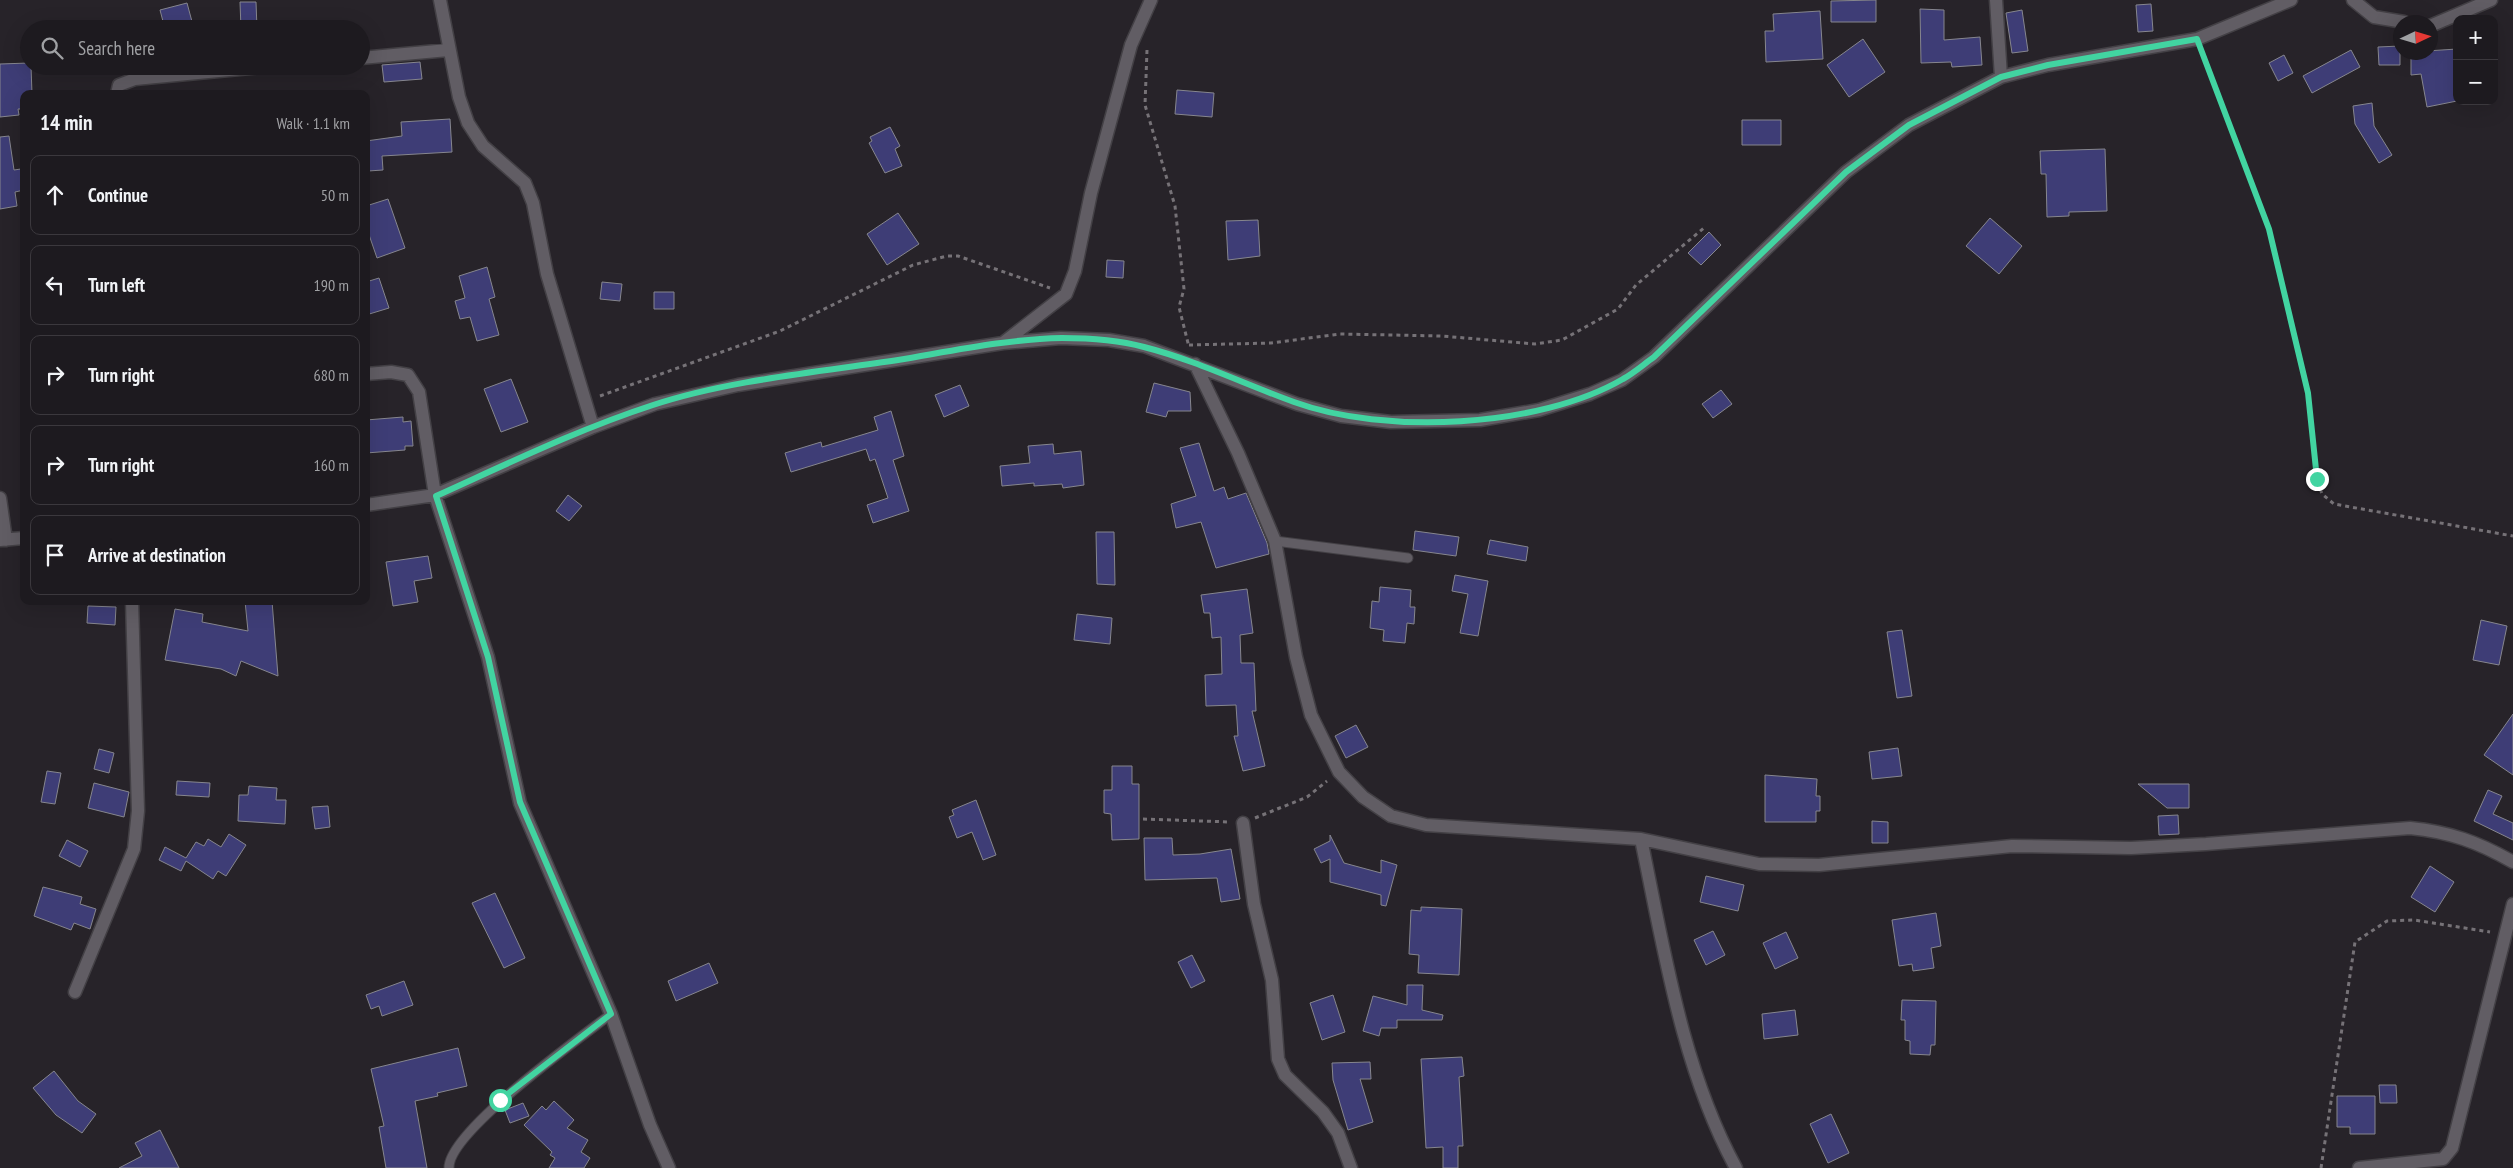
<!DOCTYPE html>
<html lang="en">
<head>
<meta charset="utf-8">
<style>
  body { margin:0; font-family:"PT Sans Narrow",sans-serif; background:#2a272c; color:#f1f3f6 }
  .controls { position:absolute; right:15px; top:15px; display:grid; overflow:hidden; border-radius:10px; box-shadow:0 5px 20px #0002 }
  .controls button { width:45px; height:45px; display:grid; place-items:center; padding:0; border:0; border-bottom:1px solid #3b383d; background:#1d1a1f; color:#f1f3f6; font:25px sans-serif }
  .compass { position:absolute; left:2393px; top:15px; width:45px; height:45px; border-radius:50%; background:#1d1a1f; box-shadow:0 5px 20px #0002; rotate:86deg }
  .stop { position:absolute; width:15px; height:15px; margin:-11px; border:4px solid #42d4a1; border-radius:50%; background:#fff }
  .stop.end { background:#42d4a1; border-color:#fff; box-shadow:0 1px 5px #0008 }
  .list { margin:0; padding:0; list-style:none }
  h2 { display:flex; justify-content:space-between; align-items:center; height:65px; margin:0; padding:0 20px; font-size:21px }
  h2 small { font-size:16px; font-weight:400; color:#a0a1a4 }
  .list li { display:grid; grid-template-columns:32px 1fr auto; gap:15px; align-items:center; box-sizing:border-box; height:80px; margin:0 10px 10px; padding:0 10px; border:1px solid #3b383d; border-radius:10px }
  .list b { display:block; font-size:19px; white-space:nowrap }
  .list em { font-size:16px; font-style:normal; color:#a0a1a4 }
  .icon { flex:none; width:28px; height:28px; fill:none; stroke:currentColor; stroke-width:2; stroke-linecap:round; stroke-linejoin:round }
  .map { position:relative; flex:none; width:2513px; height:1168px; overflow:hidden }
  .search { position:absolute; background:#1d1a1f; box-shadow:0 5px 20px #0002; left:20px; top:20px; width:350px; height:55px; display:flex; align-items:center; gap:12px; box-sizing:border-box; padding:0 18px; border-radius:28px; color:#a0a1a4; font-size:19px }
  .panel { position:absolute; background:#1d1a1f; box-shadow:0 5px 20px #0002; left:20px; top:90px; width:350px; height:515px; border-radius:10px }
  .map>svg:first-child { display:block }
</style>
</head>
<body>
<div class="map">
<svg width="2513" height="1168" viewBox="0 0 2513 1168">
  <rect width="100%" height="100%" fill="#272329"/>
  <path fill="#3e3d76" stroke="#86868e" d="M 1876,0 L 1876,22 L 1831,22 L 1831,1 Z
    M 240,2 L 256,2 L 257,29 L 241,29 Z
    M 187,3 L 194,29 L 165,29 L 160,10 Z
    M 2151,4 L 2153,31 L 2138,32 L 2136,5 Z
    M 1920,9 L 1944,10 L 1944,40 L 1980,37 L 1982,65 L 1952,67 L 1951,62 L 1921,63 Z
    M 2022,10 L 2028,51 L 2012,53 L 2006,13 Z
    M 1820,11 L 1823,59 L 1766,62 L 1765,31 L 1774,31 L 1773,14 Z
    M 1863,39 L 1885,72 L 1849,97 L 1827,65 Z
    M 2400,46 L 2400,65 L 2379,65 L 2378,47 Z
    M 2457,49 L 2457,101 L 2427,107 L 2421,74 L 2411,75 L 2411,52 Z
    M 2351,50 L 2360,67 L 2312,93 L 2303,76 Z
    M 2284,55 L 2293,73 L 2278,81 L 2269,63 Z
    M 420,62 L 422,79 L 384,82 L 382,65 Z
    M 29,63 L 29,66 L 31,66 L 32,94 L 24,94 L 24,109 L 18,109 L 19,115 L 0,117 L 0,64 Z
    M 1177,90 L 1214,93 L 1212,117 L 1175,114 Z
    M 2372,103 L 2374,126 L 2392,155 L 2379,163 L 2355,124 L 2353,106 Z
    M 450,119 L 452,152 L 382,156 L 383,170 L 368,171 L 366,141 L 402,136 L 401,122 Z
    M 1742,120 L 1781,120 L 1781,145 L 1742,145 Z
    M 890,127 L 900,146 L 895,149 L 902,166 L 885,173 L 869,143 L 872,141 L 870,137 Z
    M 9,136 L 14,170 L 21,169 L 24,190 L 15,192 L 17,206 L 0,209 L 0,137 Z
    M 2105,149 L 2107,211 L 2069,212 L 2069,216 L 2047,217 L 2046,174 L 2041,174 L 2040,151 Z
    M 388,199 L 405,248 L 377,258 L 366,226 L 366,206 Z
    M 898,213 L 919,244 L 887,265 L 867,234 Z
    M 1990,218 L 2022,246 L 1999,274 L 1966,246 Z
    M 1258,220 L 1260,256 L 1228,260 L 1226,221 Z
    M 1709,232 L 1721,245 L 1701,265 L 1688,253 Z
    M 1107,260 L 1124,261 L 1123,278 L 1106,277 Z
    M 487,267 L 495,297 L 489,299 L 499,335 L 477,341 L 470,317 L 460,319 L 455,301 L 465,298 L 459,276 Z
    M 379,278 L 389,308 L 366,315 L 366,282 Z
    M 602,282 L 622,284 L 620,301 L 600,299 Z
    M 654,292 L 674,292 L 674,309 L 654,309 Z
    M 511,379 L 528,422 L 501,432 L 484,389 Z
    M 1154,383 L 1190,392 L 1191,411 L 1168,411 L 1166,417 L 1146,412 Z
    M 960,385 L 969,406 L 944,417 L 935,395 Z
    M 1721,390 L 1732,404 L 1713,418 L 1702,404 Z
    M 891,411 L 904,456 L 893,460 L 909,511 L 873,523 L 867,505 L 888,498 L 875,459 L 870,461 L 866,449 L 791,472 L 785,453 L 821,442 L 822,447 L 878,430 L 874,417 Z
    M 403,417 L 403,422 L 411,421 L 413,446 L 405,446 L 405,450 L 366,453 L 366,420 Z
    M 1199,443 L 1214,491 L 1224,487 L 1228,499 L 1246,493 L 1267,543 L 1269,554 L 1216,568 L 1201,522 L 1176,528 L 1171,504 L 1196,496 L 1180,448 Z
    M 1053,444 L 1054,454 L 1081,451 L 1084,485 L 1063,488 L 1062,484 L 1034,486 L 1034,483 L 1002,486 L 1000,466 L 1030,463 L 1028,446 Z
    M 568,495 L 582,506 L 569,521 L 556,511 Z
    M 1415,531 L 1459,537 L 1456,556 L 1413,550 Z
    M 1096,532 L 1114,532 L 1115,585 L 1097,584 Z
    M 1490,540 L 1528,547 L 1526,561 L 1487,554 Z
    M 428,556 L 432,578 L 414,581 L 418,602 L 393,606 L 386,562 Z
    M 1455,575 L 1488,581 L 1478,636 L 1460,633 L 1468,594 L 1452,591 Z
    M 1380,587 L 1411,590 L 1410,607 L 1415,607 L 1414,624 L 1407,623 L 1405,643 L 1383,641 L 1384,630 L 1370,628 L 1372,601 L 1379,602 Z
    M 1247,589 L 1253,633 L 1240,635 L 1241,663 L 1254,663 L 1256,711 L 1252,711 L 1265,766 L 1243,771 L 1234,736 L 1238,736 L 1236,705 L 1206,706 L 1205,675 L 1222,674 L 1221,637 L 1212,638 L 1210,613 L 1204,613 L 1201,595 Z
    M 245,601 L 272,601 L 278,676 L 241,661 L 236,676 L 221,669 L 165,660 L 175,609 L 203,614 L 202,622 L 248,631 Z
    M 88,606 L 116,607 L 115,625 L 87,623 Z
    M 1077,614 L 1112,618 L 1110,644 L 1074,640 Z
    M 2481,620 L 2507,626 L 2499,665 L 2473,660 Z
    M 1902,630 L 1912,696 L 1897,698 L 1887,632 Z
    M 2513,714 L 2513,775 L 2484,755 Z
    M 1356,725 L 1368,747 L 1346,758 L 1335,736 Z
    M 1898,748 L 1902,776 L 1872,779 L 1869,752 Z
    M 99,749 L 114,753 L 109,773 L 94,769 Z
    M 1112,766 L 1132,766 L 1132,784 L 1139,784 L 1139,839 L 1112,840 L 1111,814 L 1104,813 L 1104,790 L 1112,790 Z
    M 47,771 L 61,773 L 55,804 L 41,802 Z
    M 1765,775 L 1817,779 L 1816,796 L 1820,796 L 1820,811 L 1816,811 L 1816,822 L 1765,822 Z
    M 177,781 L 210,783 L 209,797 L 176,795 Z
    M 94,783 L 129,792 L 124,817 L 88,808 Z
    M 2138,784 L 2189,784 L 2189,808 L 2167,808 Z
    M 249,786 L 277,788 L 276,800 L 286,800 L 285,824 L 238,821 L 239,795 L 248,795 Z
    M 2488,790 L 2502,796 L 2493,814 L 2513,823 L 2513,840 L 2474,821 Z
    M 976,800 L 996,855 L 983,860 L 972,832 L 957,838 L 949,817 L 954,815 L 952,810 Z
    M 328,806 L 330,827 L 315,829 L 312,807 Z
    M 2178,815 L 2179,834 L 2159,835 L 2158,816 Z
    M 1872,821 L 1888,822 L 1888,843 L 1872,843 Z
    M 229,834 L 246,845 L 226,876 L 218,871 L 213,879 L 186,861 L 181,871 L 159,860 L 165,847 L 186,858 L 196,842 L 204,846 L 208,839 L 221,847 Z
    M 1330,835 L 1344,863 L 1381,873 L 1381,860 L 1397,865 L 1386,906 L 1381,905 L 1381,895 L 1330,882 L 1330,859 L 1321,863 L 1314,849 L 1330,841 Z
    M 1144,838 L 1172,838 L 1173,855 L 1200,854 L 1231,849 L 1240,899 L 1221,902 L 1217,878 L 1145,880 Z
    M 67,840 L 88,851 L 80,867 L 59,856 Z
    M 2430,866 L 2454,882 L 2435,912 L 2411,897 Z
    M 1706,876 L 1744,885 L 1738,911 L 1700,902 Z
    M 43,887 L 82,897 L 80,904 L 96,909 L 90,929 L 74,923 L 71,930 L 34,916 Z
    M 495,893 L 525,958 L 504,968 L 472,903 Z
    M 1421,907 L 1462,909 L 1459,975 L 1418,973 L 1419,955 L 1409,954 L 1411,910 L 1421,911 Z
    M 1936,913 L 1941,946 L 1931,948 L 1934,968 L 1913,971 L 1912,964 L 1899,966 L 1892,920 Z
    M 1713,931 L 1725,955 L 1706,965 L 1694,940 Z
    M 1786,932 L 1798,958 L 1775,969 L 1763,943 Z
    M 1192,955 L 1205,981 L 1191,988 L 1178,962 Z
    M 709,963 L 718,983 L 676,1001 L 668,981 Z
    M 404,981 L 413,1005 L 382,1016 L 379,1006 L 371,1009 L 366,995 Z
    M 1407,985 L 1423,985 L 1422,1010 L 1443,1015 L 1442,1020 L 1397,1020 L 1397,1028 L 1381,1028 L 1379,1036 L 1363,1031 L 1373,996 L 1407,1005 Z
    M 1333,995 L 1345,1032 L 1322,1040 L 1310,1003 Z
    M 1902,1000 L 1936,1001 L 1935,1045 L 1931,1045 L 1930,1055 L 1910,1054 L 1910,1041 L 1905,1040 L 1905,1020 L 1901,1020 Z
    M 1795,1010 L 1798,1035 L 1764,1039 L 1762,1014 Z
    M 458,1048 L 467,1086 L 437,1093 L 438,1096 L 415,1101 L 427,1168 L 386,1168 L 379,1127 L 384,1126 L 371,1069 Z
    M 1462,1057 L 1464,1076 L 1459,1077 L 1463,1146 L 1458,1146 L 1458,1168 L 1443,1168 L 1443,1147 L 1426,1148 L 1421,1059 Z
    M 1370,1062 L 1371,1079 L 1360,1079 L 1373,1122 L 1348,1130 L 1333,1080 L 1332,1063 Z
    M 54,1071 L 78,1101 L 96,1114 L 82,1133 L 56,1115 L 33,1088 Z
    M 2379,1085 L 2396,1085 L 2397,1103 L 2380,1103 Z
    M 2337,1096 L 2375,1096 L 2375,1134 L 2350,1134 L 2350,1127 L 2337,1127 Z
    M 554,1101 L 574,1120 L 567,1128 L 588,1140 L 581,1152 L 590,1158 L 584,1168 L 549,1168 L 555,1158 L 550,1155 L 552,1152 L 524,1125 L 542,1106 L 546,1110 Z
    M 523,1103 L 529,1116 L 510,1123 L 505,1110 Z
    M 1831,1114 L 1849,1153 L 1828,1163 L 1810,1124 Z
    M 160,1130 L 179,1168 L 119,1168 L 142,1156 L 135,1143 Z"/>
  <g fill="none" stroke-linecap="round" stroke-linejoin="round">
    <g stroke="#434045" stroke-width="11">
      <path id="lane" d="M 1275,541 L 1408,558
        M 449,1168 C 448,1132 580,1038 611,1014"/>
    </g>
    <g stroke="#434045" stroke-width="15">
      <path id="street" d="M 440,0 L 459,97 L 468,123 L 483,146 L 525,183 L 533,203 L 547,274 L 593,427
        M 1996,0 L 2001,77
        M 2353,0 L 2374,17 L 2404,22
        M 2430,26 L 2491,0
        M 361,58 L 448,50
        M 117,94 L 119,85 L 135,79 L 272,66
        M 1003,343 L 1066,294 L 1075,271 L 1091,193 L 1131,45 L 1151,0
        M 1195,364 L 1238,453 L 1275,541 L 1296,657 L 1311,715 L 1339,772 L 1363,797 L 1391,816 L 1426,825 L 1641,839 L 1759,864 L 1819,865 L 2012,846 L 2131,848 L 2206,844 L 2410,828 C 2450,832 2478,842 2513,862
        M 366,374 L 391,372 L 408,375 L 419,392 L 435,495 L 488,657 L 520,803 L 611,1014 L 650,1125 L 669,1168
        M 0,498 L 6,540
        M 366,505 L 435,495 L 593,427 L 655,404 L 738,385 L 1003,343 L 1061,338 L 1109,340 L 1144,346 L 1297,404 L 1341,416 L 1391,422 L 1480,420 L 1539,410 L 1590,394 L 1622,380 L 1654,357 L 1846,172 L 1909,125 L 2001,77 L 2048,65 L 2197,39 L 2291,0
        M 0,540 L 24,538
        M 1243,823 L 1254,904 L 1272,980 L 1278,1059 L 1285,1075 L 1323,1112 L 1338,1133 L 1351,1168
        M 1641,839 C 1664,949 1682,1069 1736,1168
        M 75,992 L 134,849 L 138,811 L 132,601
        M 2359,1168 L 2443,1159 L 2452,1148 L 2513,904"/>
    </g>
    <path stroke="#767277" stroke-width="3" stroke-dasharray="4 4" stroke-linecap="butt" d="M 1147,50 L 1145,105 L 1175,206 L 1184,289 L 1179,307 L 1189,347
      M 2202,51 L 2269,229 L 2308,393 L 2317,479 L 2322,494 L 2334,504 L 2513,536
      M 1189,345 L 1271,343 L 1340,334 L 1442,336 L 1535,344 L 1562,340 L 1618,309 L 1636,285 L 1705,227
      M 600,396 L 780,331 L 913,265 L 947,256 L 958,256 L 1050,288
      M 1255,818 L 1307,797 L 1327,781
      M 1143,819 L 1230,822
      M 2321,1168 L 2355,942 L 2387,921 L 2414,920 L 2490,932"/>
    <use href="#lane" stroke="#615d64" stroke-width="9"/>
    <use href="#street" stroke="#615d64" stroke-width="12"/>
  </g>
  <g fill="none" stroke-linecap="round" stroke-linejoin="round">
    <path stroke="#42d4a1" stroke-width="6" d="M 500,1100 L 611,1014 L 520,802 L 488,657 L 436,496 C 507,464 579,429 653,405 C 729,380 819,372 898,360 C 952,351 1007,339 1062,338 C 1089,338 1118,340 1144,347 C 1195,360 1244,384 1294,402 C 1384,435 1539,428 1623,379 C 1634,373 1644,364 1654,357 L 1846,172 L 1909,125 L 2001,77 L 2048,65 L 2197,39 L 2269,229 L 2308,393 L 2317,479"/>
  </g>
</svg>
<div class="controls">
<button>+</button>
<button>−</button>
</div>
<svg class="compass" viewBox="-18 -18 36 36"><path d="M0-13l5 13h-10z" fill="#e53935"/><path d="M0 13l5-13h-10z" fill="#a0a1a4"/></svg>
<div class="stop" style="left:500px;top:1100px"></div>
<div class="stop end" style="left:2317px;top:479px"></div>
<div class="search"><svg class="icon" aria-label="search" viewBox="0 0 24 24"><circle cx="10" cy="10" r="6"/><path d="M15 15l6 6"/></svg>Search here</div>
<section class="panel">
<h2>14 min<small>Walk · 1.1 km</small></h2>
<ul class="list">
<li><svg class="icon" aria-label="ahead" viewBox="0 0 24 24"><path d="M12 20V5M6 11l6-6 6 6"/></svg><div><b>Continue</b></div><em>50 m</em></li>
<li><svg class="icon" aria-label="left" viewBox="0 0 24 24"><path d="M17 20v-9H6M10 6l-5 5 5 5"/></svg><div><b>Turn left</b></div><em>190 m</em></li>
<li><svg class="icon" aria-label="right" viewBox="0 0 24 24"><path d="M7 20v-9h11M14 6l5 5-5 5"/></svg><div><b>Turn right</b></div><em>680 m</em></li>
<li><svg class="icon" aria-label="right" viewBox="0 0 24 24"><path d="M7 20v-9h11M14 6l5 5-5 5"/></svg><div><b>Turn right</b></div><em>160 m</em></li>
<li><svg class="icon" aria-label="arrive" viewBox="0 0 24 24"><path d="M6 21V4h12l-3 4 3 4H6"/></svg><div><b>Arrive at destination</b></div></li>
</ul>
</section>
</div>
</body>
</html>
